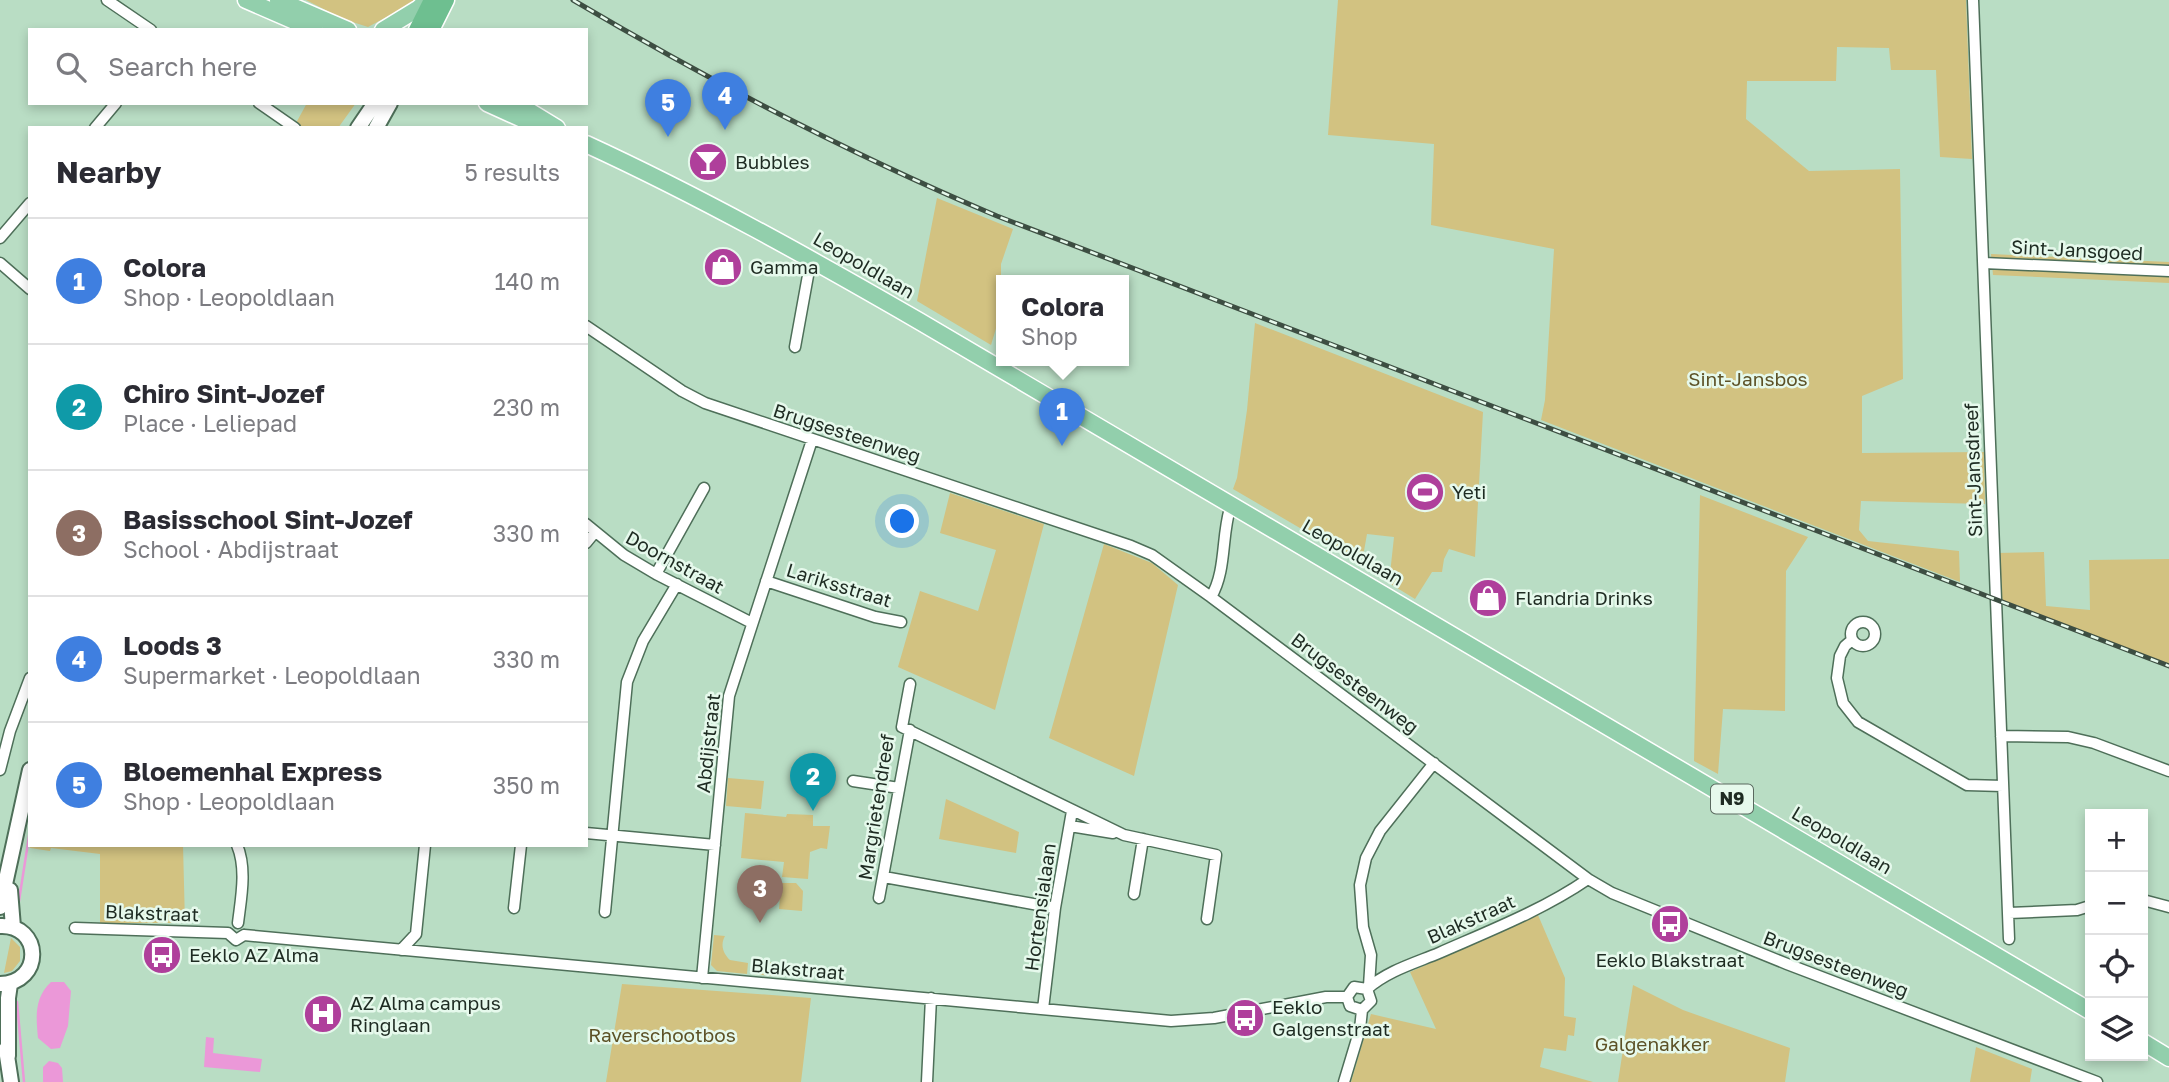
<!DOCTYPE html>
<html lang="en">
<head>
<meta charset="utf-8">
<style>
  body { margin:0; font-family:"Golos Text",sans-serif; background:#f7f7f7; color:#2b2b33 }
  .controls { position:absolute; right:21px; bottom:21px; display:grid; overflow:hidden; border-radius:0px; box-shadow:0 4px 10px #0003 }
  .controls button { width:63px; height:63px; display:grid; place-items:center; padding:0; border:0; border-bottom:2px solid #e1e1e2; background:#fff; color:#2b2b33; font:35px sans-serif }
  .you { position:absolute; left:903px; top:522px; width:24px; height:24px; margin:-18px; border:5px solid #fff; border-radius:50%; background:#1a73e8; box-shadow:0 0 0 10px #1a73e833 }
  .badge { display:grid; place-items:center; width:46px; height:46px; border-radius:50%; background:#0f766e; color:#fff; font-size:23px; font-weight:700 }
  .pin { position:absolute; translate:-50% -58px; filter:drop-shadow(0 2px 4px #0008) }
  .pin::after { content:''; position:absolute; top:37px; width:24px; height:21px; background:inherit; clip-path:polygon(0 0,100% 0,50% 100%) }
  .popup { position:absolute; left:996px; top:275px; width:133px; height:91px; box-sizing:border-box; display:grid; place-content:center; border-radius:0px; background:#fff; filter:drop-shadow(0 2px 5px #0005); font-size:23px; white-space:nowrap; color:#7c7c81 }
  .popup b { font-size:26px; color:#2b2b33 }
  .popup::after { content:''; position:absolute; left:50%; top:100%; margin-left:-14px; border:14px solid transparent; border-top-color:#fff }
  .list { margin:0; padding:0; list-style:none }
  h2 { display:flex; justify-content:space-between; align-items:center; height:91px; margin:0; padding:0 28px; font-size:30px }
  h2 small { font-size:23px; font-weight:400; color:#7c7c81 }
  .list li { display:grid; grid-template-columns:46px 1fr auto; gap:21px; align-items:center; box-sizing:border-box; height:126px; padding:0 28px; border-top:2px solid #e1e1e2 }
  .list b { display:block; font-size:26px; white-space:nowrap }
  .list p { margin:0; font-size:23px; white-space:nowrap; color:#7c7c81 }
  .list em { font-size:23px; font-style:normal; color:#7c7c81 }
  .icon { flex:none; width:38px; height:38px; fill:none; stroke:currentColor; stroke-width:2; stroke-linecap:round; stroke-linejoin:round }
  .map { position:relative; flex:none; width:2169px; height:1082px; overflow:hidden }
  .search { position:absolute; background:#fff; box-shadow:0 4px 10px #0003; left:28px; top:28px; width:560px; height:77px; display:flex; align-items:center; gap:18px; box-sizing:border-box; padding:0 24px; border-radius:0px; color:#7c7c81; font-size:26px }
  .panel { position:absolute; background:#fff; box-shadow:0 4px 10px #0003; left:28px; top:126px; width:560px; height:721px; border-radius:0px }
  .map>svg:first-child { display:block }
</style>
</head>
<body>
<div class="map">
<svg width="2169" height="1082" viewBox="0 0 2169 1082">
  <rect width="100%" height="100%" fill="#b9ddc4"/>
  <path fill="#d2c281" d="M 306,0 L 418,0 L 368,27 L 343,19 Z
    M 1338,0 L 1966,0 L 1972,159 L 1940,157 L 1936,70 L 1891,70 L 1889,48 L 1837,47 L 1836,81 L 1747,81 L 1746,119 L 1809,171 L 1900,169 L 1903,379 L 1862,396 L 1862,453 L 1984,452 L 1985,504 L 1861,501 L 1859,530 L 1868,541 L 1959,551 L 1960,582 L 1541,420 L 1545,400 L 1554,249 L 1431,225 L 1434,144 L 1328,135 Z
    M 307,103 L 356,103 L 338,128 L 304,128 L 296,123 Z
    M 937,198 L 1013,229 L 1001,264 L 1001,312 L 991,345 L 917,301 Z
    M 1991,254 L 2169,262 L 2169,283 L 1993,275 Z
    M 1255,323 L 1483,412 L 1475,557 L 1449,549 L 1444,559 L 1442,572 L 1432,572 L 1415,599 L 1389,583 L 1394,537 L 1367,534 L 1364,551 L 1358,562 L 1233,489 L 1237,478 L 1247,410 Z
    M 950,493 L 1044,524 L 995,710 L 898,667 L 920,591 L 978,611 L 996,550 L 940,533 Z
    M 1700,495 L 1808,537 L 1786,571 L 1785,711 L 1723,709 L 1718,774 L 1694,761 Z
    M 1104,544 L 1152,563 L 1178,585 L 1134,776 L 1049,738 Z
    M 2044,552 L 2046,606 L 2090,610 L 2089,560 L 2169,559 L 2169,664 L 1998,600 L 1996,553 Z
    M 728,778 L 764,781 L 761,809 L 726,806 Z
    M 946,799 L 1019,832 L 1016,853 L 939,839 Z
    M 745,813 L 786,817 L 787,814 L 813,815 L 813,826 L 830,826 L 827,849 L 821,848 L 810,852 L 808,879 L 782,877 L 784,862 L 741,858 Z
    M 30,845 L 183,845 L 185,923 L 100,923 L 100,854 L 51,848 L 50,851 L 30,848 Z
    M 781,883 L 796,883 L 803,891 L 802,911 L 779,909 Z
    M 1538,915 L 1565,978 L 1564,1016 L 1576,1018 L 1574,1036 L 1568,1035 L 1566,1051 L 1544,1048 L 1540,1067 L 1593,1082 L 1351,1082 L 1371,1014 L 1436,1029 L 1410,972 Z
    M 714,935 L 725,936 C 720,945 723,953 730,960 L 748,963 L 747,974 L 717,971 L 711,965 Z
    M 11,938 L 20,947 L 20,961 L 12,971 L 4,973 Z
    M 753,961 L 785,964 L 785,977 L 752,974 Z
    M 622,984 L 811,998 L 801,1082 L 606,1082 Z
    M 1633,985 L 1683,1010 L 1790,1048 L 1785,1082 L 1618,1082 Z
    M 1976,1047 L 2032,1069 L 2030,1082 L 1970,1082 Z"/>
  <path fill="#eb98d8" d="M 51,982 L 64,982 L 71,991 L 68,1026 L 60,1048 L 51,1049 L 38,1038 C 36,1017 34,998 51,982 Z
    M 206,1037 L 214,1038 L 213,1053 L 262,1059 L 260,1072 L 204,1067 Z
    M 49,1061 L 58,1063 L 62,1068 L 63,1082 L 43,1082 L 43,1067 Z"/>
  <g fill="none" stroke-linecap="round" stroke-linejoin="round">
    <path stroke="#eb98d8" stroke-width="2.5" d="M 18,907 L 30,830
      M 17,1002 L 24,1082"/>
    <g stroke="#4e6f59" stroke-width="13">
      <path id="minor" d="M 107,0 L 151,30
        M 1973,0 L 2009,939
        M 259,103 L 295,128
        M 95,128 L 116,103
        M 0,238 L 30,203
        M 0,263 L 30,289
        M 1984,263 L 2169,271
        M 586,326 L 682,391 L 705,403 L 1131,546 L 1152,555 L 1211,597 L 1588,879 L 1612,893 L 1787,964 L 2097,1082
        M 795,347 L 811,259
        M 586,524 L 624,555 L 656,574 L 752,623
        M 586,543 L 595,532
        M 656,574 L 704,488
        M 766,581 L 875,617 L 901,622
        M 1211,597 C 1227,570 1221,534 1231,505
        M1851 634a12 12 0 1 1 24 0a12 12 0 1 1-24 0Z
        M 1852,640 L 1845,646 L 1840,656 L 1837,678 L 1843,703 L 1858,722 L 1967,785 L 2003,786
        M 910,684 L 902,727 L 1124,835 L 1216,855 L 1207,919
        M 2001,736 L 2068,737 L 2094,743 L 2169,771
        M 0,770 L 10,731 L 30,678
        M 853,781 L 899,788
        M 1070,826 L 1113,833
        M 586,833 L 715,845
        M 237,845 C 247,869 241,898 238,923
        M 884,877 L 1055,908
        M 1134,894 L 1143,839
        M 879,898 L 910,730
        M 2143,900 L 2169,907
        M 514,908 L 521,845
        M 605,912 L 627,682 L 643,641 L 677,584
        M 2009,913 L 2077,910 L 2090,906
        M 75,928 L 228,933
        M 228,933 L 236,940 L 244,935
        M 244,935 L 1171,1021 L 1214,1018 L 1326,997 L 1347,997
        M 401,950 L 416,934 L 425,845
        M 702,978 L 729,696 L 812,440
        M 1369,986 L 1371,955 L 1363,927 L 1360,885 L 1366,858 L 1380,831 L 1434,763
        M 1367,989 C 1387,971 1415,963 1439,953 C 1489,931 1543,910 1588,879
        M 1347,997 L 1350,1006 L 1362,1010 L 1371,1001 L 1367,989
        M 1347,997 L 1354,987 L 1367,989
        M 1043,1009 L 1055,908 L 1072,811
        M 927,1082 L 931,998
        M 1344,1082 L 1360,1029 L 1362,1010"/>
    </g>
    <g stroke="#4e6f59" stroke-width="18">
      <path id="secondary" d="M 358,128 L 375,103
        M 376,128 L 390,103
        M 10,890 L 13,927
        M 0,907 L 30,770
        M 0,926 C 42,924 44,983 0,984
        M 6,1049 L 11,1082
        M 8,1056 L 8,998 L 10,984"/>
    </g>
    <g stroke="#fff" stroke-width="19">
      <path id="primary" d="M 246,0 L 315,30
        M 278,0 L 348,30
        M 383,30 L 419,8 L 427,0
        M 487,103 L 542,128
        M 516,103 L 557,128
        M 586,144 C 701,197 810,258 919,321 L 2090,1011
        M 2143,1042 L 2169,1058"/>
    </g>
    <g stroke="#fff" stroke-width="19">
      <path id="trunk" d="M 417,30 L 432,0
        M 431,30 L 446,0"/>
    </g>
    <use href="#minor" stroke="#fff" stroke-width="10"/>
    <use href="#secondary" stroke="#fff" stroke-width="14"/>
    <use href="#primary" stroke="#92cfac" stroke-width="16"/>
    <use href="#trunk" stroke="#6ebf90" stroke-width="16"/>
    <g stroke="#3d4e42" stroke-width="5">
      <path id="rail" d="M 573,0 C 710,81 850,154 997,216 L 2169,666"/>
    </g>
    <use href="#rail" stroke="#e6f9ec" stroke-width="2.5" stroke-dasharray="8" stroke-linecap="butt"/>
  </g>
  <defs>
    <g id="bar-disc" transform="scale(2.0125)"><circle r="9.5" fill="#af3f9b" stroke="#e6f9ec"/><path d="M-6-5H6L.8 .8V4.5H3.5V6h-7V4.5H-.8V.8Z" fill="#fff"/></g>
    <g id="shop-disc" transform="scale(2.0125)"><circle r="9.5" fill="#af3f9b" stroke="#e6f9ec"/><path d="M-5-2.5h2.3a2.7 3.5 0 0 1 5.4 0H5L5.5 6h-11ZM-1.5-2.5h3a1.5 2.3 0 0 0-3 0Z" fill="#fff"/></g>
    <g id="stadium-disc" transform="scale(2.0125)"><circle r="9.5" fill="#af3f9b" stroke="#e6f9ec"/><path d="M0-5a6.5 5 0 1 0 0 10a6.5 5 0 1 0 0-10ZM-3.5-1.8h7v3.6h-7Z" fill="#fff"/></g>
    <g id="bus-disc" transform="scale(2.0125)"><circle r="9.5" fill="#af3f9b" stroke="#e6f9ec"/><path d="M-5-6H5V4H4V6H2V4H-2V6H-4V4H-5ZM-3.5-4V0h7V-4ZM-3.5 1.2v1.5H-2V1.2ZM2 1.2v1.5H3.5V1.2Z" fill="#fff"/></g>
    <g id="hospital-disc" transform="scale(2.0125)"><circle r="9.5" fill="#af3f9b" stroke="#e6f9ec"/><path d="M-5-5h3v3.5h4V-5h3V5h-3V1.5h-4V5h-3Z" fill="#fff"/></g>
  </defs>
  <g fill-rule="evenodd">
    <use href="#bar-disc" x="708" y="162"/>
    <use href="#shop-disc" x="723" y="267"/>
    <use href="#stadium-disc" x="1425" y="492"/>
    <use href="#shop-disc" x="1488" y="598"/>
    <use href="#bus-disc" x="1670" y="924"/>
    <use href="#bus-disc" x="162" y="955"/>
    <use href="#hospital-disc" x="323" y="1014"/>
    <use href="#bus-disc" x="1245" y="1018"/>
  </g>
  <g text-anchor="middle" stroke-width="5" stroke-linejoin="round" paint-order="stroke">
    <rect fill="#e6f9ec" stroke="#5a695f" stroke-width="2" x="1711" y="784.5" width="42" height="29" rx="5"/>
    <g font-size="18" font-weight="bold" fill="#1e2b22">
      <text x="1732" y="805">N9</text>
    </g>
    <g font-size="19" fill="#1e2b22" stroke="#e6f9ec" text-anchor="start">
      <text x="735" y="169">Bubbles</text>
      <text x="750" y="274">Gamma</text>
      <text x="1452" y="499">Yeti</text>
      <text x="1515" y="605">Flandria Drinks</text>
      <text x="189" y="962">Eeklo AZ Alma</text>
      <text x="1670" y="967" text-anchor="middle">Eeklo Blakstraat</text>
      <text x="350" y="1010">AZ Alma campus<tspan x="350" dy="22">Ringlaan</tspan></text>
      <text x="1272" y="1014">Eeklo<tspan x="1272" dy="22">Galgenstraat</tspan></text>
    </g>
    <g font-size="19" fill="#1e2b22" stroke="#e6f9ec">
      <text transform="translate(2077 250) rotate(3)" y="7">Sint-Jansgoed</text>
      <text transform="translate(864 265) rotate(30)" y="7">Leopoldlaan</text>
      <text transform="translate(847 433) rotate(18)" y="7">Brugsesteenweg</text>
      <text transform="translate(1973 470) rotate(-92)" y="7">Sint-Jansdreef</text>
      <text transform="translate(1353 552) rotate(30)" y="7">Leopoldlaan</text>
      <text transform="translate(675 562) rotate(29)" y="7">Doornstraat</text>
      <text transform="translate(839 585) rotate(17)" y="7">Lariksstraat</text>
      <text transform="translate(1355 683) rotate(37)" y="7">Brugsesteenweg</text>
      <text transform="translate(708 743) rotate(-84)" y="7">Abdijstraat</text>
      <text transform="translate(876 807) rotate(-81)" y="7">Margrietendreef</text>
      <text transform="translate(1842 840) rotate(31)" y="7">Leopoldlaan</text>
      <text transform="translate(1040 907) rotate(-82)" y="7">Hortensialaan</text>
      <text transform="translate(152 913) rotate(2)" y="7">Blakstraat</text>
      <text transform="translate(1471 919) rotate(-24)" y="7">Blakstraat</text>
      <text transform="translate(1836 964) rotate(21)" y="7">Brugsesteenweg</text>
      <text transform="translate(798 969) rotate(5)" y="7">Blakstraat</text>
    </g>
    <g font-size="19" fill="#5c5126" stroke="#e6f9ec">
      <text x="1748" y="386">Sint-Jansbos</text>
      <text x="662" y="1042">Raverschootbos</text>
      <text x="1652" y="1051">Galgenakker</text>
    </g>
  </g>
</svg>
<div class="controls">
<button>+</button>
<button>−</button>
<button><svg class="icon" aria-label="locate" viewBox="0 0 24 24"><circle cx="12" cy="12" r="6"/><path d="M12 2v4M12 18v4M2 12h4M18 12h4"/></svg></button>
<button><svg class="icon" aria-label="layers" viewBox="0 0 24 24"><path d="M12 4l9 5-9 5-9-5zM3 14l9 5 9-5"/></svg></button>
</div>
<div class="you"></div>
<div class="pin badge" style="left:1062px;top:446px;background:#3f7fe0">1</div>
<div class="popup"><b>Colora</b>Shop</div>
<div class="pin badge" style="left:813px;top:811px;background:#0f9aa8">2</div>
<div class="pin badge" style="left:760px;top:923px;background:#8d6e63">3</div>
<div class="pin badge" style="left:725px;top:130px;background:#3f7fe0">4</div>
<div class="pin badge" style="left:668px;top:137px;background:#3f7fe0">5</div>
<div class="search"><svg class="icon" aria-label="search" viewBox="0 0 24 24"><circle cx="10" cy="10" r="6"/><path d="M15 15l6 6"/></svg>Search here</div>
<section class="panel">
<h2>Nearby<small>5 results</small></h2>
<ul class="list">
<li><span class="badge" style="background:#3f7fe0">1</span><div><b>Colora</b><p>Shop · Leopoldlaan</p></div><em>140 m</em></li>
<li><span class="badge" style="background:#0f9aa8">2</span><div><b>Chiro Sint-Jozef</b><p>Place · Leliepad</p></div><em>230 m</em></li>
<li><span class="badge" style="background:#8d6e63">3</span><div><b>Basisschool Sint-Jozef</b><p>School · Abdijstraat</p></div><em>330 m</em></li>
<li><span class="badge" style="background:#3f7fe0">4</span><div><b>Loods 3</b><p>Supermarket · Leopoldlaan</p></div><em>330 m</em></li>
<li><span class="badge" style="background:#3f7fe0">5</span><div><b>Bloemenhal Express</b><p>Shop · Leopoldlaan</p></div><em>350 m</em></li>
</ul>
</section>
</div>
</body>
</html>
